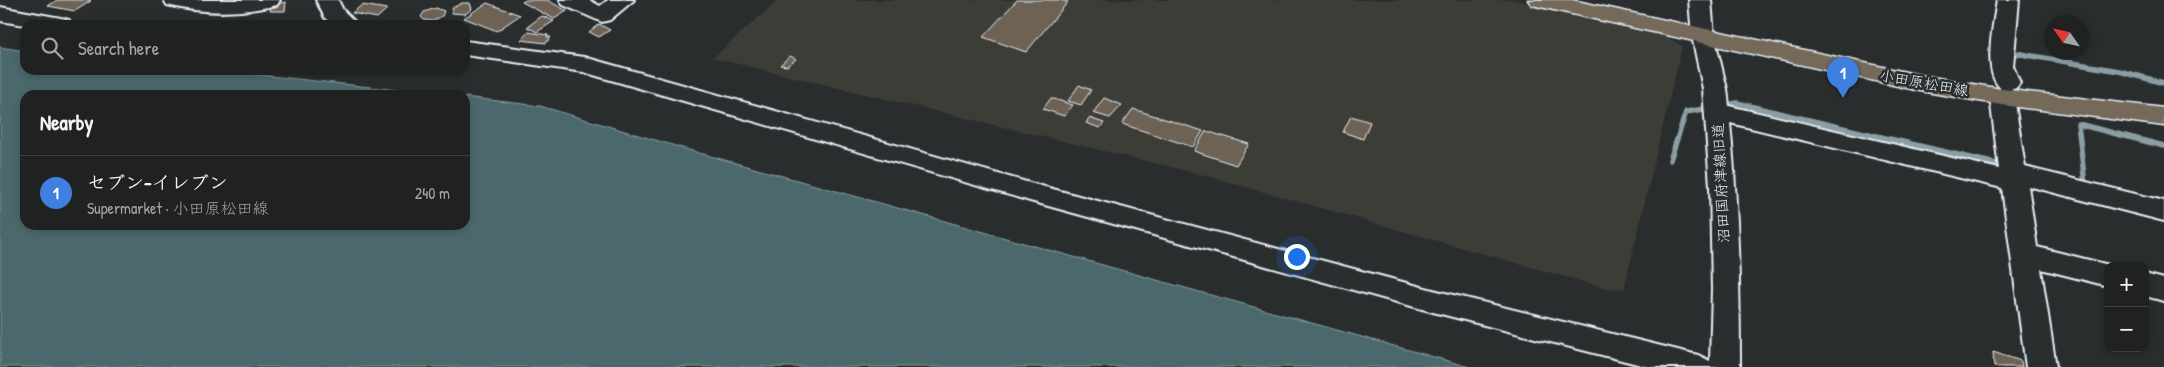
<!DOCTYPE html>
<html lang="en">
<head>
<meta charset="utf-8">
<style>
  body { margin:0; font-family:"Patrick Hand","Klee One",sans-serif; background:#2d2f2f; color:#f1f3f6 }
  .controls { position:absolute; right:15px; bottom:15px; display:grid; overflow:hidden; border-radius:10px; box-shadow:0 2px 8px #0003 }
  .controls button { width:45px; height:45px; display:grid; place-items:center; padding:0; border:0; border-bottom:1px solid #3d3f40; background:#202222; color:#f1f3f6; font:25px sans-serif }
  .compass { position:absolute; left:2044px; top:15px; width:45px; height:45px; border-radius:50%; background:#202222; box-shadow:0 2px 8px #0003; rotate:304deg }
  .you { position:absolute; left:1296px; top:256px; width:18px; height:18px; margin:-12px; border:4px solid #fff; border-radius:50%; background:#1a73e8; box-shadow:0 0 0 8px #1a73e833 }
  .badge { display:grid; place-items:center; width:32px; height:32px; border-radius:50%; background:#8c9099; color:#fff; font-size:16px; font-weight:700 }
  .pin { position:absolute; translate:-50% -41px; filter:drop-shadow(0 1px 2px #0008) }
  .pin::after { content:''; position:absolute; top:26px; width:18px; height:15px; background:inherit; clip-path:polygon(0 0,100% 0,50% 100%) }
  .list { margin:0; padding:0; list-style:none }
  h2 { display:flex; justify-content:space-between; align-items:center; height:65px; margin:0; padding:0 20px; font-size:21px }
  h2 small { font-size:16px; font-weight:400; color:#a2a4a5 }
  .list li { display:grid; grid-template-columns:32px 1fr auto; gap:15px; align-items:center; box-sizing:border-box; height:75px; padding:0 20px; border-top:1px solid #3d3f40 }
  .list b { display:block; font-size:19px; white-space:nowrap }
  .list p { margin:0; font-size:16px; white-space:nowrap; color:#a2a4a5 }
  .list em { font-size:16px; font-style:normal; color:#a2a4a5 }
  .icon { flex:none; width:28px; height:28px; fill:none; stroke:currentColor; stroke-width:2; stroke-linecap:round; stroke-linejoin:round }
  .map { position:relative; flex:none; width:2164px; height:367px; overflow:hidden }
  .search { position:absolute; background:#202222; box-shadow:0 2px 8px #0003; left:20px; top:20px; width:450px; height:55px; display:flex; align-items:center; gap:12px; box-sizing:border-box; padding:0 18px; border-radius:15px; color:#a2a4a5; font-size:19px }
  .panel { position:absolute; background:#202222; box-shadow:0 2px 8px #0003; left:20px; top:90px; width:450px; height:140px; border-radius:15px }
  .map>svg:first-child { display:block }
</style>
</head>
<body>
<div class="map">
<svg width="2164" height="367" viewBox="0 0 2164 367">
  <rect width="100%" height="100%" fill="#2a2d2e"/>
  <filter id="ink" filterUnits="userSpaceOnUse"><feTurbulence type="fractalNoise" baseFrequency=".02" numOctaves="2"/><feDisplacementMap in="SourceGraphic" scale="10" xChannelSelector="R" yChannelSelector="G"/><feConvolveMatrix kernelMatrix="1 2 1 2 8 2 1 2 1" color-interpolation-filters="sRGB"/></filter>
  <g filter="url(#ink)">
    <path fill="#3e3d39" d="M 778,0 L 1514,0 L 1660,33 L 1682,46 L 1624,289 L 1605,288 L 1200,174 L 713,58 Z"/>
    <path fill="#4b696c" stroke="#8a9fa4" d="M 0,47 L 25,51 L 25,70 L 215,70 L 443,95 L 25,95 L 25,225 L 465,225 L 465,97 L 540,106 L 696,152 L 1470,367 L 0,367 Z"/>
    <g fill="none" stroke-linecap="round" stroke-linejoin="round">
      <path stroke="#8a9fa4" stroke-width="5.5" d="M 2015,53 L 2119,71 L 2164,83
        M 1722,106 L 1737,103 L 2005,166
        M 1670,160 L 1686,112 L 1710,108
        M 2085,184 L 2078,124 L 2164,146"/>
    </g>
    <path fill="#6e6254" stroke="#e8f1f8" d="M 57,0 L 88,0 L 91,1 L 75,11 L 48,6 Z
      M 526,0 L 547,0 L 567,11 L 554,19 L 522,2 Z
      M 1017,0 L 1059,0 L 1068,2 L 1026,52 L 983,37 Z
      M 286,2 L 285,11 L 270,11 L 271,5 Z
      M 462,3 L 470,3 L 472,9 L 465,14 L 452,13 L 452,8 Z
      M 487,3 L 520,15 L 497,31 L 464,18 Z
      M 362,5 L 387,9 L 377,18 L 352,13 Z
      M 436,8 L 444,11 L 442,16 L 433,21 L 424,20 L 421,17 L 424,12 Z
      M 542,16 L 554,21 L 537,32 L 527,27 Z
      M 599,24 L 610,30 L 599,37 L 589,32 Z
      M 528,32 L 548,35 L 547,37 L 551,37 L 546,43 L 521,40 Z
      M 790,56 L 796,59 L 787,66 L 780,65 Z
      M 1079,85 L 1091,90 L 1081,105 L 1068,101 Z
      M 1051,98 L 1073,105 L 1064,116 L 1043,109 Z
      M 1104,98 L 1122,105 L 1110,118 L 1093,113 Z
      M 1133,109 L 1203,131 L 1193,147 L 1122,124 Z
      M 1351,116 L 1370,122 L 1363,139 L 1343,132 Z
      M 1089,118 L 1104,123 L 1100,128 L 1086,123 Z
      M 1206,131 L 1249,144 L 1236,165 L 1194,151 Z
      M 1993,352 L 2021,361 L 2022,367 L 1994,367 Z"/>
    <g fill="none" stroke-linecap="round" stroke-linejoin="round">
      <g stroke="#e8f1f8" stroke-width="4">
        <path id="minor" d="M 164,0 L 280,0 L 277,5 C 241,14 203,14 167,5 Z
          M 316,0 L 338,0 L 343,10 L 358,25 L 333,25 L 325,18 Z
          M 560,0 L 589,0 L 600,6 L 608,0 L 634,0 L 610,20 L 602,22 L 563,5 Z
          M 1689,0 L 1711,0 L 1714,36 L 1727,89 L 1729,106 L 1999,169 L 1990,97 L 1993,91 L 2002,89 C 1981,75 1994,22 1997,0 L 2019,0 L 2013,66 L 2020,83 L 2016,88 L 2008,91 L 2014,97 L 2025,167 L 2164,201 L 2164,221 L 2028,186 L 2037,247 L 2113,266 L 2108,266 L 2108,286 L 2041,269 L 2056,367 L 2026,367 L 2002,188 L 1730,123 C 1738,205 1740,285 1740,367 L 1649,367 L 1433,312 L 1030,201 L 583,72 L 465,55 L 465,41 L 584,57 L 1030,183 L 1433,290 L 1698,355 L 1710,361 L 1712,290 L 1710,186 L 1703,89 L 1692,36 Z
          M 0,7 L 61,18 L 69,20 L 72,25 L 25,25 L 0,21 Z
          M 2145,274 L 2164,279 L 2164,301 L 2145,296 Z"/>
      </g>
      <g stroke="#e8f1f8" stroke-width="3">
        <path id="major" d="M 1528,0 L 1572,0 L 1920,75 L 2002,89 L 2164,108 L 2164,126 L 2002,105 L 1920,91 L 1540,7 L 1532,5 Z"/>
      </g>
      <use href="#minor" fill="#2a2d2e" fill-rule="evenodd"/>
      <use href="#major" fill="#746a5a" fill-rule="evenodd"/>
    </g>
  </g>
  <g text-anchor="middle" stroke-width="5" stroke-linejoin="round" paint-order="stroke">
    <g font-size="15" fill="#e8f1f8" stroke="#2a2d2e">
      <text transform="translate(1924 83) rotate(10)" y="5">小田原松田線</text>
      <text transform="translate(1721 183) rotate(-93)" y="5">沼田国府津線旧道</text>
    </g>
  </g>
</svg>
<div class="controls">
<button>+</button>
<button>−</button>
</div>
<svg class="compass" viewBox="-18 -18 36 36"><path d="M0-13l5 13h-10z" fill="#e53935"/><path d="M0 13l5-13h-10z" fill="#a2a4a5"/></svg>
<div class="you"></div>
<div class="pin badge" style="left:1843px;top:98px;background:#3f7fe0">1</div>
<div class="search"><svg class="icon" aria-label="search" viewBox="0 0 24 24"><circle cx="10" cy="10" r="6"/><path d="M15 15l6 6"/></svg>Search here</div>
<section class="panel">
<h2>Nearby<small></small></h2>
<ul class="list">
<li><span class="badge" style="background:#3f7fe0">1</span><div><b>セブン-イレブン</b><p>Supermarket · 小田原松田線</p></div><em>240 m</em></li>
</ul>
</section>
</div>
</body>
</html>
